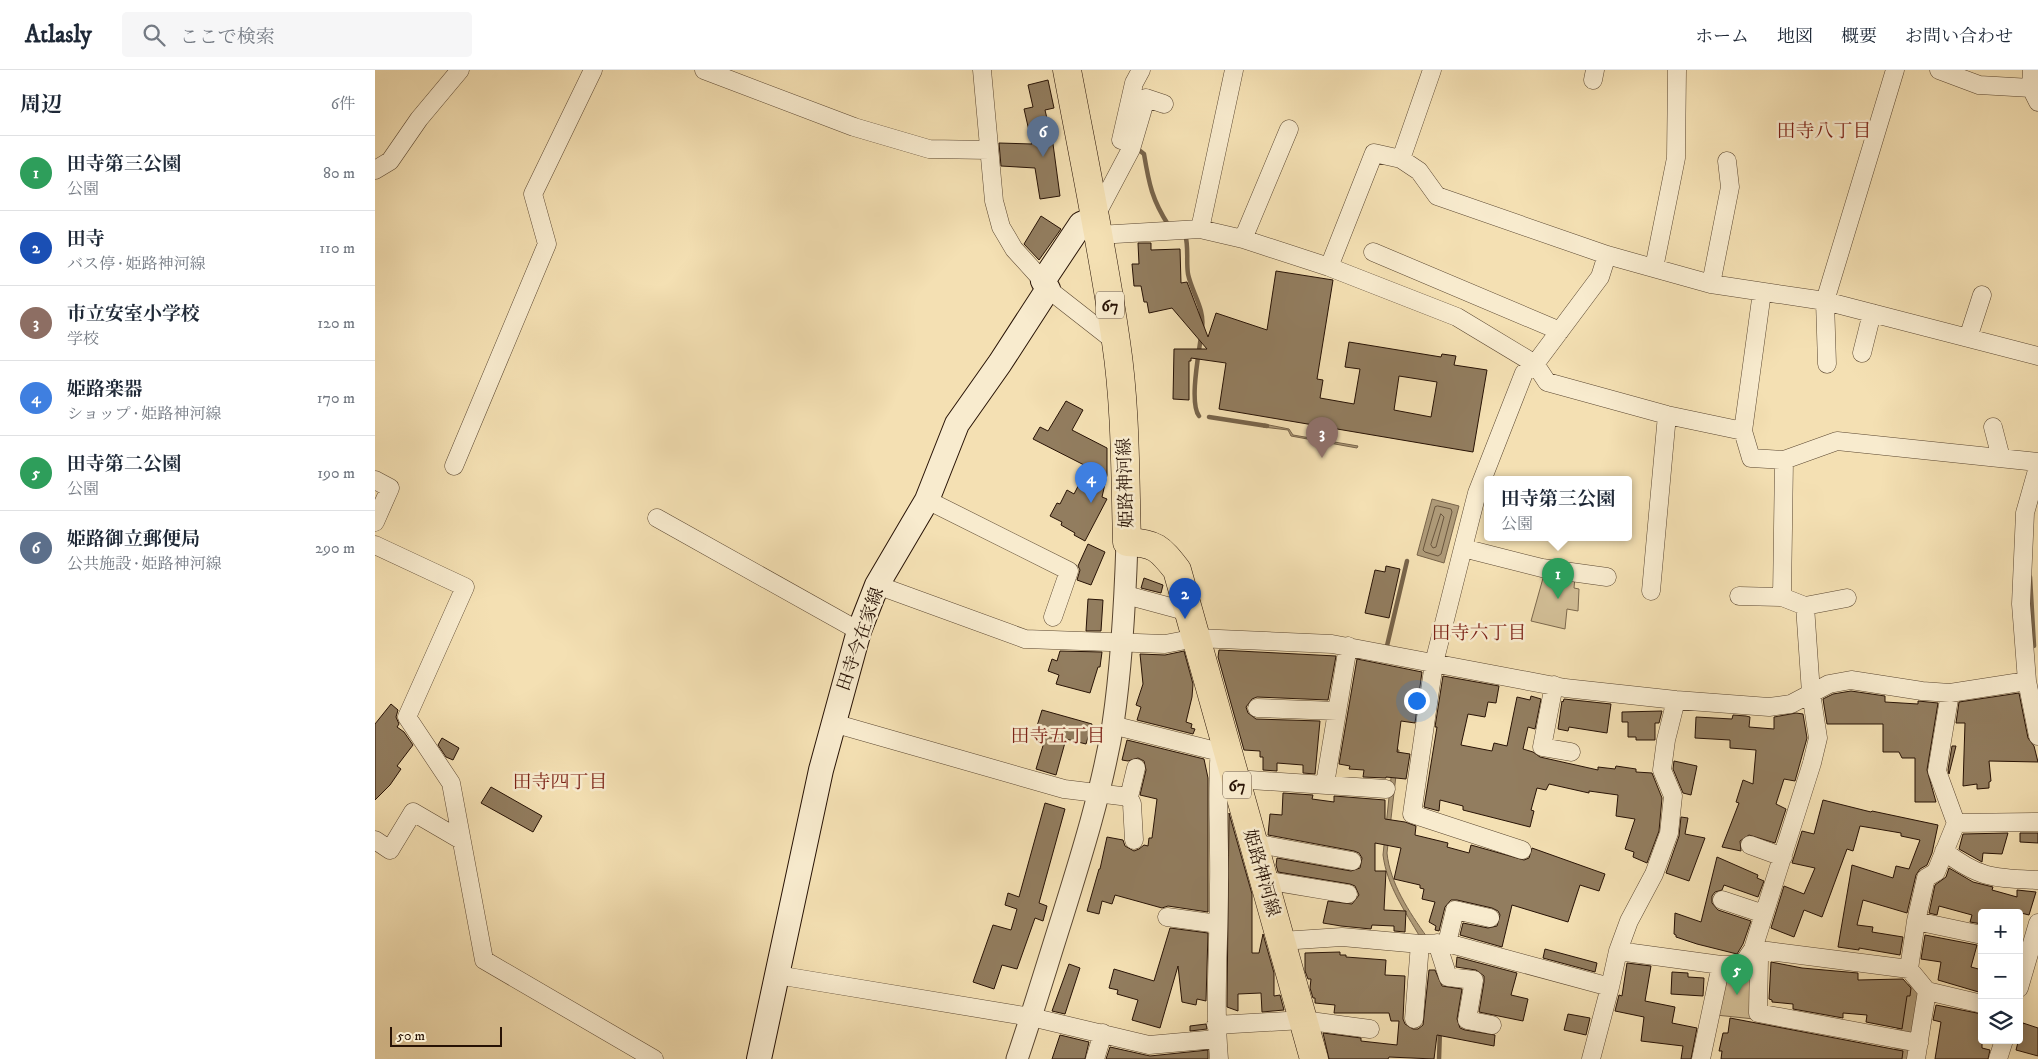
<!DOCTYPE html>
<html lang="ja">
<head>
<meta charset="utf-8">
<style>
  body { margin:0; font-family:"IM FELL DW Pica","Noto Serif JP",serif; background:#f6f6f7; color:#1f2937 }
  .controls { position:absolute; right:15px; bottom:15px; display:grid; overflow:hidden; border-radius:5px; box-shadow:0 2px 12px #0003 }
  .controls button { width:45px; height:45px; display:grid; place-items:center; padding:0; border:0; border-bottom:1px solid #e0e1e3; background:#fff; color:#1f2937; font:25px sans-serif }
  .scale { position:absolute; left:15px; bottom:12px; width:112px; box-sizing:border-box; padding-left:5px; border:2px solid #271205; border-top:0; font-size:14px; line-height:18px; white-space:nowrap; color:#271205; -webkit-text-stroke:4px #f8ebce; paint-order:stroke }
  .you { position:absolute; left:1041px; top:630px; width:18px; height:18px; margin:-12px; border:4px solid #fff; border-radius:50%; background:#1a73e8; box-shadow:0 0 0 8px #1a73e833 }
  .badge { display:grid; place-items:center; width:32px; height:32px; border-radius:50%; background:#8f2418; color:#fff; font-size:16px; font-weight:700 }
  .pin { position:absolute; translate:-50% -41px; filter:drop-shadow(0 1px 2px #0008) }
  .pin::after { content:''; position:absolute; top:26px; width:18px; height:15px; background:inherit; clip-path:polygon(0 0,100% 0,50% 100%) }
  .popup { position:absolute; left:1109px; top:406px; width:148px; height:65px; box-sizing:border-box; display:grid; place-content:center; border-radius:5px; background:#fff; filter:drop-shadow(0 1px 4px #0005); font-size:16px; white-space:nowrap; color:#747a83 }
  .popup b { font-size:19px; color:#1f2937 }
  .popup::after { content:''; position:absolute; left:50%; top:100%; margin-left:-10px; border:10px solid transparent; border-top-color:#fff }
  .list { margin:0; padding:0; list-style:none }
  h2 { display:flex; justify-content:space-between; align-items:center; height:65px; margin:0; padding:0 20px; font-size:21px }
  h2 small { font-size:16px; font-weight:400; color:#747a83 }
  .list li { display:grid; grid-template-columns:32px 1fr auto; gap:15px; align-items:center; box-sizing:border-box; height:75px; padding:0 20px; border-top:1px solid #e0e1e3 }
  .list b { display:block; font-size:19px; white-space:nowrap }
  .list p { margin:0; font-size:16px; white-space:nowrap; color:#747a83 }
  .list em { font-size:16px; font-style:normal; color:#747a83 }
  .icon { flex:none; width:28px; height:28px; fill:none; stroke:currentColor; stroke-width:2; stroke-linecap:round; stroke-linejoin:round }
  .map { position:relative; flex:none; width:1663px; height:989px; overflow:hidden }
  header { display:flex; align-items:center; gap:30px; box-sizing:border-box; height:70px; padding:0 25px; background:#fff; border-bottom:1px solid #e0e1e3 }
  header strong { font-size:24px }
  nav { display:flex; gap:28px; margin-inline-start:auto; font-size:18px }
  .search { width:350px; height:45px; background:#f6f6f7; display:flex; align-items:center; gap:12px; box-sizing:border-box; padding:0 18px; border-radius:5px; color:#747a83; font-size:19px }
  main { display:flex }
  aside { flex:1; background:#fff }
  .map>svg:first-child { display:block }
</style>
</head>
<body>
<header>
<strong>Atlasly</strong>
<div class="search"><svg class="icon" aria-label="search" viewBox="0 0 24 24"><circle cx="10" cy="10" r="6"/><path d="M15 15l6 6"/></svg>ここで検索</div>
<nav><a>ホーム</a><a>地図</a><a>概要</a><a>お問い合わせ</a></nav>
</header>
<main>
<aside>
<h2>周辺<small>6件</small></h2>
<ul class="list">
<li><span class="badge" style="background:#2e9e5b">1</span><div><b>田寺第三公園</b><p>公園</p></div><em>80 m</em></li>
<li><span class="badge" style="background:#1a4fb4">2</span><div><b>田寺</b><p>バス停 · 姫路神河線</p></div><em>110 m</em></li>
<li><span class="badge" style="background:#8d6e63">3</span><div><b>市立安室小学校</b><p>学校</p></div><em>120 m</em></li>
<li><span class="badge" style="background:#3f7fe0">4</span><div><b>姫路楽器</b><p>ショップ · 姫路神河線</p></div><em>170 m</em></li>
<li><span class="badge" style="background:#2e9e5b">5</span><div><b>田寺第二公園</b><p>公園</p></div><em>190 m</em></li>
<li><span class="badge" style="background:#5c6f8a">6</span><div><b>姫路御立郵便局</b><p>公共施設 · 姫路神河線</p></div><em>290 m</em></li>
</ul>
</aside>
<div class="map">
<svg width="1663" height="989" viewBox="0 0 1663 989">
  <rect width="100%" height="100%" fill="#f4e0b3"/>
  <filter id="stains"><feTurbulence type="fractalNoise" baseFrequency=".004" numOctaves="4"/><feColorMatrix values="0 0 0 0 .2 0 0 0 0 .09 0 0 0 0 .02 0 0 0 .5 -.17"/></filter>
  <radialGradient id="worn" r=".72"><stop offset=".6" stop-color="#630" stop-opacity="0"/><stop offset="1" stop-color="#630" stop-opacity=".3"/></radialGradient>
  <path fill="#d1bd95" stroke="#7c684d" d="M 1170,501 L 1200,507 L 1199,518 L 1204,519 L 1203,541 L 1192,539 L 1190,559 L 1156,551 Z
    M 1379,893 L 1379,949 L 1341,945 L 1350,904 Z"/>
  <path fill="#ae9a78" stroke="#78644a" d="M 889,354 L 914,359 L 918,365 L 983,376 L 982,378 L 916,366 L 913,360 L 888,357 Z
    M 1057,429 L 1084,436 L 1069,493 L 1042,485 Z
    M 1019,679 L 1024,680 L 1012,783 C 1015,813 1034,842 1052,867 L 1045,867 C 1030,841 1012,816 1008,785 Z"/>
  <g fill="none" stroke-linecap="round" stroke-linejoin="round">
    <path stroke="#6a563e" stroke-width="1" d="M 1063,436 L 1076,439 L 1077,442 L 1066,484 L 1063,486 L 1050,482 L 1048,480 L 1060,437 Z
      M 1066,444 L 1069,447 L 1061,477 L 1058,478 L 1056,475 Z"/>
    <path stroke="#78644a" stroke-width="4.5" d="M 764,80 L 769,84 C 774,114 777,130 794,156
      M 810,164 C 814,177 811,191 813,204 C 817,223 830,239 827,258
      M 824,346 C 814,333 824,283 826,266
      M 834,347 L 892,356
      M 1655,507 L 1659,576
      M 1011,580 L 1032,491
      M 1064,989 L 1065,960"/>
    <path stroke="#ae9a78" stroke-width="28" d="M 1532,989 L 1540,926"/>
  </g>
  <path fill="#927d5f" stroke="#271205" fill-rule="evenodd" d="M 673,10 L 679,38 L 670,40 L 678,74 L 685,126 L 665,129 L 660,98 L 626,96 L 624,73 L 657,74 L 649,39 L 658,37 L 653,15 Z
    M 666,146 L 686,159 L 664,190 L 649,174 Z
    M 763,173 L 776,173 L 776,180 L 805,179 L 806,213 L 812,212 L 833,267 L 841,243 L 892,260 L 901,201 L 958,210 L 942,309 L 948,310 L 945,328 L 979,334 L 985,299 L 970,297 L 974,272 L 1066,287 L 1067,284 L 1081,286 L 1079,295 L 1112,300 L 1098,382 L 844,339 L 851,293 L 816,288 L 816,291 L 814,291 L 814,330 L 798,329 L 799,279 L 832,279 L 797,238 L 774,243 L 772,232 L 769,232 L 766,216 L 759,216 L 757,194 L 764,194 ZM 1024,306 L 1062,312 L 1056,347 L 1019,340 Z
    M 691,331 L 708,340 L 697,360 L 732,378 L 732,405 L 727,427 L 732,429 L 710,471 L 699,465 L 700,463 L 686,455 L 687,452 L 675,446 L 682,433 L 685,434 L 692,420 L 699,424 L 713,397 L 658,369 L 665,357 L 673,361 Z
    M 713,474 L 730,482 L 716,515 L 702,510 L 705,500 L 703,496 Z
    M 1011,496 L 1025,499 L 1014,548 L 990,543 L 1000,500 L 1010,502 Z
    M 769,508 L 788,515 L 786,523 L 766,518 Z
    M 713,529 L 728,530 L 726,561 L 711,561 Z
    M 844,580 L 961,586 L 953,630 L 882,627 L 877,629 L 871,637 L 873,643 L 881,649 L 945,651 L 940,704 L 928,703 L 928,695 L 902,693 L 902,701 L 888,700 L 888,687 L 885,687 L 885,681 L 869,680 L 843,587 Z
    M 685,581 L 727,582 L 725,597 L 723,597 L 715,623 L 681,614 L 684,605 L 673,601 L 677,589 L 682,591 Z
    M 809,581 L 818,614 L 817,627 L 811,652 L 817,654 L 816,658 L 820,659 L 818,664 L 762,650 L 766,637 L 761,635 L 768,614 L 765,584 L 790,585 Z
    M 982,589 L 1047,602 L 1040,653 L 1026,651 L 1022,682 L 1035,684 L 1031,709 L 1011,707 L 1011,708 L 988,707 L 989,700 L 974,699 L 975,696 L 964,694 Z
    M 1068,606 L 1124,616 L 1121,633 L 1113,632 L 1110,647 L 1093,644 L 1086,675 L 1117,681 L 1119,673 L 1132,676 L 1142,627 L 1155,630 L 1156,626 L 1166,629 L 1160,659 L 1153,657 L 1148,679 L 1158,682 L 1165,687 L 1223,700 L 1223,697 L 1240,699 L 1241,696 L 1261,699 L 1261,702 L 1277,703 L 1287,728 L 1284,761 L 1272,793 L 1258,787 L 1259,782 L 1250,779 L 1260,749 L 1241,746 L 1243,725 L 1214,721 L 1214,723 L 1174,714 L 1171,720 L 1162,718 L 1156,740 L 1159,741 L 1155,757 L 1088,740 L 1088,736 L 1065,730 L 1064,741 L 1049,737 L 1062,657 L 1060,657 Z
    M 1476,621 L 1510,626 L 1510,632 L 1543,634 L 1543,631 L 1563,633 L 1552,700 L 1561,732 L 1540,732 L 1540,688 L 1527,688 L 1524,682 L 1508,682 L 1508,654 L 1452,654 L 1448,629 L 1458,624 Z
    M 1644,623 L 1653,668 L 1659,676 L 1663,692 L 1614,691 L 1616,711 L 1614,712 L 1614,718 L 1602,719 L 1602,714 L 1588,716 L 1590,653 L 1581,653 L 1584,632 Z
    M 1189,629 L 1236,634 L 1232,663 L 1194,657 L 1193,661 L 1183,659 L 1187,631 L 1188,632 Z
    M 16,634 L 23,640 L 21,647 L 24,654 L 22,657 L 29,662 L 38,675 L 22,696 L 26,699 L 15,715 L 0,730 L 0,654 Z
    M 667,640 L 717,654 L 711,674 L 691,669 L 681,705 L 661,699 L 673,659 L 662,656 Z
    M 1287,641 L 1284,653 L 1280,653 L 1280,670 L 1261,670 L 1261,667 L 1253,667 L 1253,652 L 1247,652 L 1247,642 Z
    M 1421,643 L 1428,644 L 1432,668 L 1420,711 L 1409,709 L 1401,734 L 1411,739 L 1400,773 L 1374,765 L 1365,771 L 1366,781 L 1347,777 L 1364,733 L 1361,732 L 1368,710 L 1378,714 L 1381,680 L 1355,678 L 1355,670 L 1320,668 L 1321,647 L 1357,649 L 1358,645 L 1371,646 L 1375,647 L 1374,657 L 1399,659 L 1399,647 Z
    M 67,668 L 84,678 L 78,690 L 71,687 L 63,675 Z
    M 752,670 L 829,689 L 833,708 L 833,842 L 793,836 L 787,838 L 740,825 L 737,834 L 727,831 L 724,844 L 712,841 L 724,799 L 725,799 L 732,767 L 748,770 L 750,776 L 759,781 L 764,779 L 769,775 L 773,776 L 774,768 L 777,768 L 782,729 L 765,725 L 771,700 L 769,691 L 763,688 L 753,691 L 747,690 Z
    M 1577,676 L 1581,676 L 1574,704 L 1573,700 Z
    M 1299,691 L 1322,696 L 1316,725 L 1308,723 L 1298,699 Z
    M 116,717 L 167,746 L 158,762 L 106,733 Z
    M 908,723 L 938,725 L 937,729 L 959,732 L 959,726 L 1010,730 L 1010,749 L 1030,752 L 1041,756 L 1040,765 L 1073,773 L 1072,777 L 1094,783 L 1096,775 L 1149,790 L 1154,788 L 1157,778 L 1230,804 L 1224,821 L 1205,815 L 1193,852 L 1137,835 L 1127,877 L 1085,865 L 1088,853 L 1113,858 L 1122,856 L 1125,845 L 1123,841 L 1117,838 L 1082,830 L 1076,830 L 1070,837 L 1064,861 L 1060,860 L 1061,856 L 1054,852 L 1060,832 L 1047,829 L 1049,819 L 1045,818 L 1045,815 L 1019,809 L 1026,778 L 1000,773 L 1000,801 L 1011,801 L 1009,840 L 1031,841 L 1030,862 L 1019,861 L 1019,856 L 997,855 L 996,859 L 966,856 L 948,853 L 953,831 L 977,834 L 984,825 L 980,816 L 975,814 L 903,802 L 901,795 L 902,788 L 976,801 L 985,798 L 987,788 L 984,783 L 979,781 L 893,765 L 895,744 L 907,745 Z
    M 1448,730 L 1496,742 L 1497,741 L 1563,755 L 1557,783 L 1552,795 L 1545,799 L 1541,805 L 1532,843 L 1488,830 L 1482,855 L 1498,857 L 1497,862 L 1528,867 L 1525,885 L 1484,878 L 1484,880 L 1463,877 L 1477,795 L 1518,808 L 1521,796 L 1534,799 L 1545,770 L 1526,766 L 1526,763 L 1485,756 L 1478,781 L 1472,779 L 1447,847 L 1429,840 L 1419,867 L 1396,858 L 1409,816 L 1429,824 L 1440,798 L 1417,793 L 1427,761 L 1439,764 Z
    M 670,733 L 690,739 L 664,833 L 672,836 L 668,851 L 660,848 L 642,899 L 627,895 L 619,919 L 598,912 L 618,855 L 636,860 L 642,839 L 630,835 L 633,823 L 644,827 Z
    M 854,743 L 877,824 L 877,883 L 884,883 L 888,864 L 899,903 L 899,926 L 905,925 L 909,940 L 887,942 L 886,923 L 863,924 L 863,941 L 852,937 Z
    M 1306,747 L 1313,748 L 1310,764 L 1330,768 L 1314,811 L 1291,803 L 1304,766 Z
    M 1633,763 L 1627,784 L 1608,783 L 1607,792 L 1584,779 L 1588,764 Z
    M 1645,763 L 1663,763 L 1663,773 L 1645,772 Z
    M 1342,787 L 1383,805 L 1382,808 L 1389,811 L 1383,827 L 1349,815 L 1347,820 L 1340,822 L 1337,826 L 1337,833 L 1343,840 L 1376,851 L 1368,874 L 1362,884 L 1322,874 L 1301,867 L 1301,865 L 1299,864 L 1300,843 L 1326,852 Z
    M 1574,798 L 1598,812 L 1618,817 L 1617,820 L 1642,827 L 1642,820 L 1661,822 L 1654,845 L 1646,843 L 1607,843 L 1607,854 L 1595,852 L 1597,845 L 1564,836 L 1562,845 L 1554,843 L 1560,815 L 1571,807 Z
    M 795,858 L 833,863 L 831,931 L 822,929 L 821,935 L 807,932 L 803,896 L 785,958 L 757,950 L 763,930 L 742,924 L 743,920 L 734,918 L 739,899 L 779,911 Z
    M 1550,865 L 1602,875 L 1596,897 L 1607,900 L 1607,923 L 1563,910 L 1566,892 L 1546,889 Z
    M 1170,879 L 1222,893 L 1220,902 L 1168,888 Z
    M 965,882 L 965,885 L 971,885 L 971,887 L 1011,890 L 1010,905 L 1030,906 L 1028,949 L 1030,954 L 1038,959 L 1043,959 L 1048,955 L 1054,900 L 1060,900 L 1067,916 L 1087,919 L 1082,949 L 1085,958 L 1090,960 L 1120,965 L 1119,976 L 1062,965 L 1059,989 L 1014,987 L 1013,989 L 954,989 L 948,963 L 986,968 L 986,971 L 1022,975 L 1024,951 L 1016,951 L 1014,943 L 959,943 L 960,935 L 940,933 L 940,928 L 938,928 L 935,918 L 936,909 L 933,909 L 930,901 L 930,883 Z
    M 1082,887 L 1142,903 L 1136,925 L 1153,929 L 1148,951 L 1104,942 L 1109,912 L 1109,906 L 1101,900 L 1081,897 Z
    M 1396,892 L 1427,898 L 1483,903 L 1483,910 L 1528,909 L 1536,918 L 1535,926 L 1532,926 L 1527,959 L 1491,952 L 1492,945 L 1468,943 L 1468,948 L 1418,939 L 1418,934 L 1397,932 L 1397,930 L 1394,929 Z
    M 1252,893 L 1276,896 L 1270,931 L 1300,937 L 1297,953 L 1322,958 L 1316,989 L 1306,989 L 1308,976 L 1266,971 L 1269,947 L 1240,941 L 1244,925 L 1247,926 Z
    M 694,894 L 705,898 L 690,944 L 677,941 Z
    M 1297,902 L 1313,903 L 1313,907 L 1329,908 L 1328,926 L 1296,924 Z
    M 1561,935 L 1607,944 L 1607,978 L 1615,980 L 1613,989 L 1560,989 L 1566,952 L 1558,950 Z
    M 1193,944 L 1215,948 L 1211,965 L 1189,960 Z
    M 1355,948 L 1528,981 L 1527,989 L 1346,989 L 1347,981 L 1344,981 L 1348,963 L 1353,963 Z
    M 1648,953 L 1663,958 L 1663,986 L 1641,980 Z
    M 831,954 L 832,959 L 815,961 L 815,956 Z
    M 685,965 L 714,972 L 710,989 L 677,989 Z
    M 735,977 L 775,986 L 833,980 L 833,989 L 731,989 Z"/>
  <g fill="none" stroke-linecap="round" stroke-linejoin="round">
    <g stroke="#5a4630" stroke-width="19">
      <path id="minor" d="M 329,0 L 479,57 L 554,79 L 614,80
        M 607,0 L 619,131 L 626,157 L 639,179 L 668,211
        M 1564,0 L 1604,15 L 1656,18
        M 1657,0 L 1656,18 L 1663,32
        M 1218,10 L 1220,0
        M 746,70 L 759,13 L 766,0
        M 1026,89 L 1057,0
        M 0,100 L 15,91 L 44,49 L 85,0
        M 720,147 L 756,79 L 771,28 L 789,34
        M 825,159 L 859,0
        M 723,165 L 825,159 L 868,169 L 954,197
        M 868,169 L 914,59
        M 998,182 L 1185,261
        M 1279,198 L 1301,88 L 1302,0
        M 1336,214 L 1355,117 L 1352,91
        M 673,219 L 742,273
        M 1593,268 L 1607,225
        M 1487,283 L 1497,243
        M 1663,286 L 1450,231 L 1336,214 L 1232,185 L 1062,126 L 1044,101 L 1026,89 L 999,83 L 954,197 L 1082,247 L 1160,294 L 1172,312 L 1292,345 L 1368,361 L 1376,388 L 1409,390 L 1462,371 L 1663,392
        M 1452,294 L 1450,231 L 1520,0
        M 1618,357 L 1626,388
        M 1368,361 L 1387,222
        M 79,396 L 172,174 L 158,124 L 218,0
        M 1663,397 L 1650,443 L 1646,534 L 1652,611 L 1663,666
        M 0,410 L 15,418 L 0,452
        M 552,430 L 694,501 L 678,547
        M 282,448 L 484,561
        M 0,475 L 90,517 L 32,647 L 76,713 L 109,890 L 279,989
        M 1088,478 L 1167,498 L 1232,507
        M 502,515 L 650,569 L 790,574 L 821,568 L 957,574 L 1190,618 L 1301,630 L 1394,637 L 1416,634 L 1454,614 L 1476,610 L 1547,621 L 1575,623 L 1652,611
        M 1276,521 L 1292,345
        M 751,525 L 814,542
        M 1407,527 L 1409,390
        M 1430,536 L 1472,528
        M 1179,615 L 1167,677 L 1196,682
        M 1575,623 L 1562,701 L 1581,753 L 1561,802 L 1551,808 L 1541,851 L 1534,899 L 1552,921 L 1607,934
        M 882,638 L 962,641
        M 458,653 L 689,719 L 754,727
        M 737,655 L 845,682
        M 860,709 L 1011,719
        M 950,714 L 973,576
        M 1581,753 L 1663,752
        M 0,770 L 15,780 L 38,742 L 86,770
        M 759,770 L 757,734 L 754,727 L 761,698
        M 878,773 L 977,791
        M 1375,775 L 1408,787
        M 1147,780 L 1037,744 L 1059,593 L 1088,478 L 1102,423 L 1149,303 L 1160,294 L 1225,207 L 1232,185
        M 1569,781 C 1605,809 1619,808 1663,810
        M 889,810 L 973,824
        M 1347,830 L 1389,844
        M 792,847 L 843,854
        M 1541,851 L 1607,865
        M 906,871 L 967,867 L 1045,874 L 1072,873 L 1235,917
        M 1062,873 L 1073,907 L 1099,910 L 1092,950 L 1117,955
        M 1072,873 L 1080,840 L 1115,848
        M 1243,881 L 1346,895 L 1367,895 L 1378,879 L 1437,693 L 1443,668 L 1436,623 L 1430,536 L 1407,527 L 1364,526
        M 1534,899 L 1378,879 L 1384,889 L 1383,943 L 1544,973
        M 402,905 L 656,947 L 774,975 L 842,969
        M 1644,918 L 1663,853
        M 1039,949 L 1045,874
        M 841,955 L 928,950 L 995,959
        M 720,989 L 728,963
        M 844,989 C 839,931 844,873 844,815 C 845,769 841,724 845,678
        M 1216,989 L 1235,917 L 1243,881 L 1254,851 L 1279,804 L 1294,763 L 1298,726 L 1287,700 L 1291,670 L 1301,630
        M 1326,989 L 1346,895
        M 1541,989 L 1552,921
        M 1623,989 L 1629,970"/>
    </g>
    <g stroke="#5a4630" stroke-width="23">
      <path id="tertiary" d="M 642,989 C 658,942 672,895 687,848 C 707,784 727,720 738,654 C 747,593 750,533 752,472"/>
    </g>
    <g stroke="#271205" stroke-width="26">
      <path id="secondary" d="M 384,989 L 446,700 L 484,561 L 502,515 L 552,430 L 582,354 L 625,293 L 673,219 L 668,211 L 706,154 L 720,148"/>
    </g>
    <g stroke="#271205" stroke-width="29">
      <path id="primary" d="M 692,0 C 709,90 728,181 741,272 C 751,338 750,406 752,472 C 780,473 785,478 802,500 L 939,989"/>
    </g>
    <use href="#minor" stroke="#f8ebce" stroke-width="18"/>
    <use href="#tertiary" stroke="#f8ebce" stroke-width="21"/>
    <use href="#secondary" stroke="#f8ebce" stroke-width="24"/>
    <use href="#primary" stroke="#f4e0b3" stroke-width="28"/>
  </g>
  <g text-anchor="middle" stroke-width="5" stroke-linejoin="round" paint-order="stroke">
    <g fill="#f8ebce" stroke="#665341" stroke-width="1">
      <rect x="721" y="221.5" width="28" height="27" rx="4"/>
      <rect x="848" y="701.5" width="28" height="27" rx="4"/>
    </g>
    <g font-size="16" font-weight="bold" fill="#271205">
      <text x="735" y="241">67</text>
      <text x="862" y="721">67</text>
    </g>
    <g font-size="18" fill="#271205" stroke="#f8ebce">
      <text transform="translate(750 413) rotate(-92)" y="6">姫路神河線</text>
      <text transform="translate(485 569) rotate(-71)" y="6">田寺今在家線</text>
      <text transform="translate(887 803) rotate(74)" y="6">姫路神河線</text>
    </g>
    <g font-size="19" fill="#7a1f14" stroke="#f8ebce">
      <text x="1449" y="67">田寺八丁目</text>
      <text x="1104" y="569">田寺六丁目</text>
      <text x="683" y="672">田寺五丁目</text>
      <text x="185" y="718">田寺四丁目</text>
    </g>
  </g>
  <rect width="100%" height="100%" filter="url(#stains)"/>
  <rect width="100%" height="100%" fill="url(#worn)"/>
</svg>
<div class="controls">
<button>+</button>
<button>−</button>
<button><svg class="icon" aria-label="layers" viewBox="0 0 24 24"><path d="M12 4l9 5-9 5-9-5zM3 14l9 5 9-5"/></svg></button>
</div>
<div class="scale">50 m</div>
<div class="you"></div>
<div class="pin badge" style="left:1183px;top:529px;background:#2e9e5b">1</div>
<div class="popup"><b>田寺第三公園</b>公園</div>
<div class="pin badge" style="left:810px;top:549px;background:#1a4fb4">2</div>
<div class="pin badge" style="left:947px;top:388px;background:#8d6e63">3</div>
<div class="pin badge" style="left:716px;top:433px;background:#3f7fe0">4</div>
<div class="pin badge" style="left:1362px;top:925px;background:#2e9e5b">5</div>
<div class="pin badge" style="left:668px;top:87px;background:#5c6f8a">6</div>
</div>
</main>
</body>
</html>
